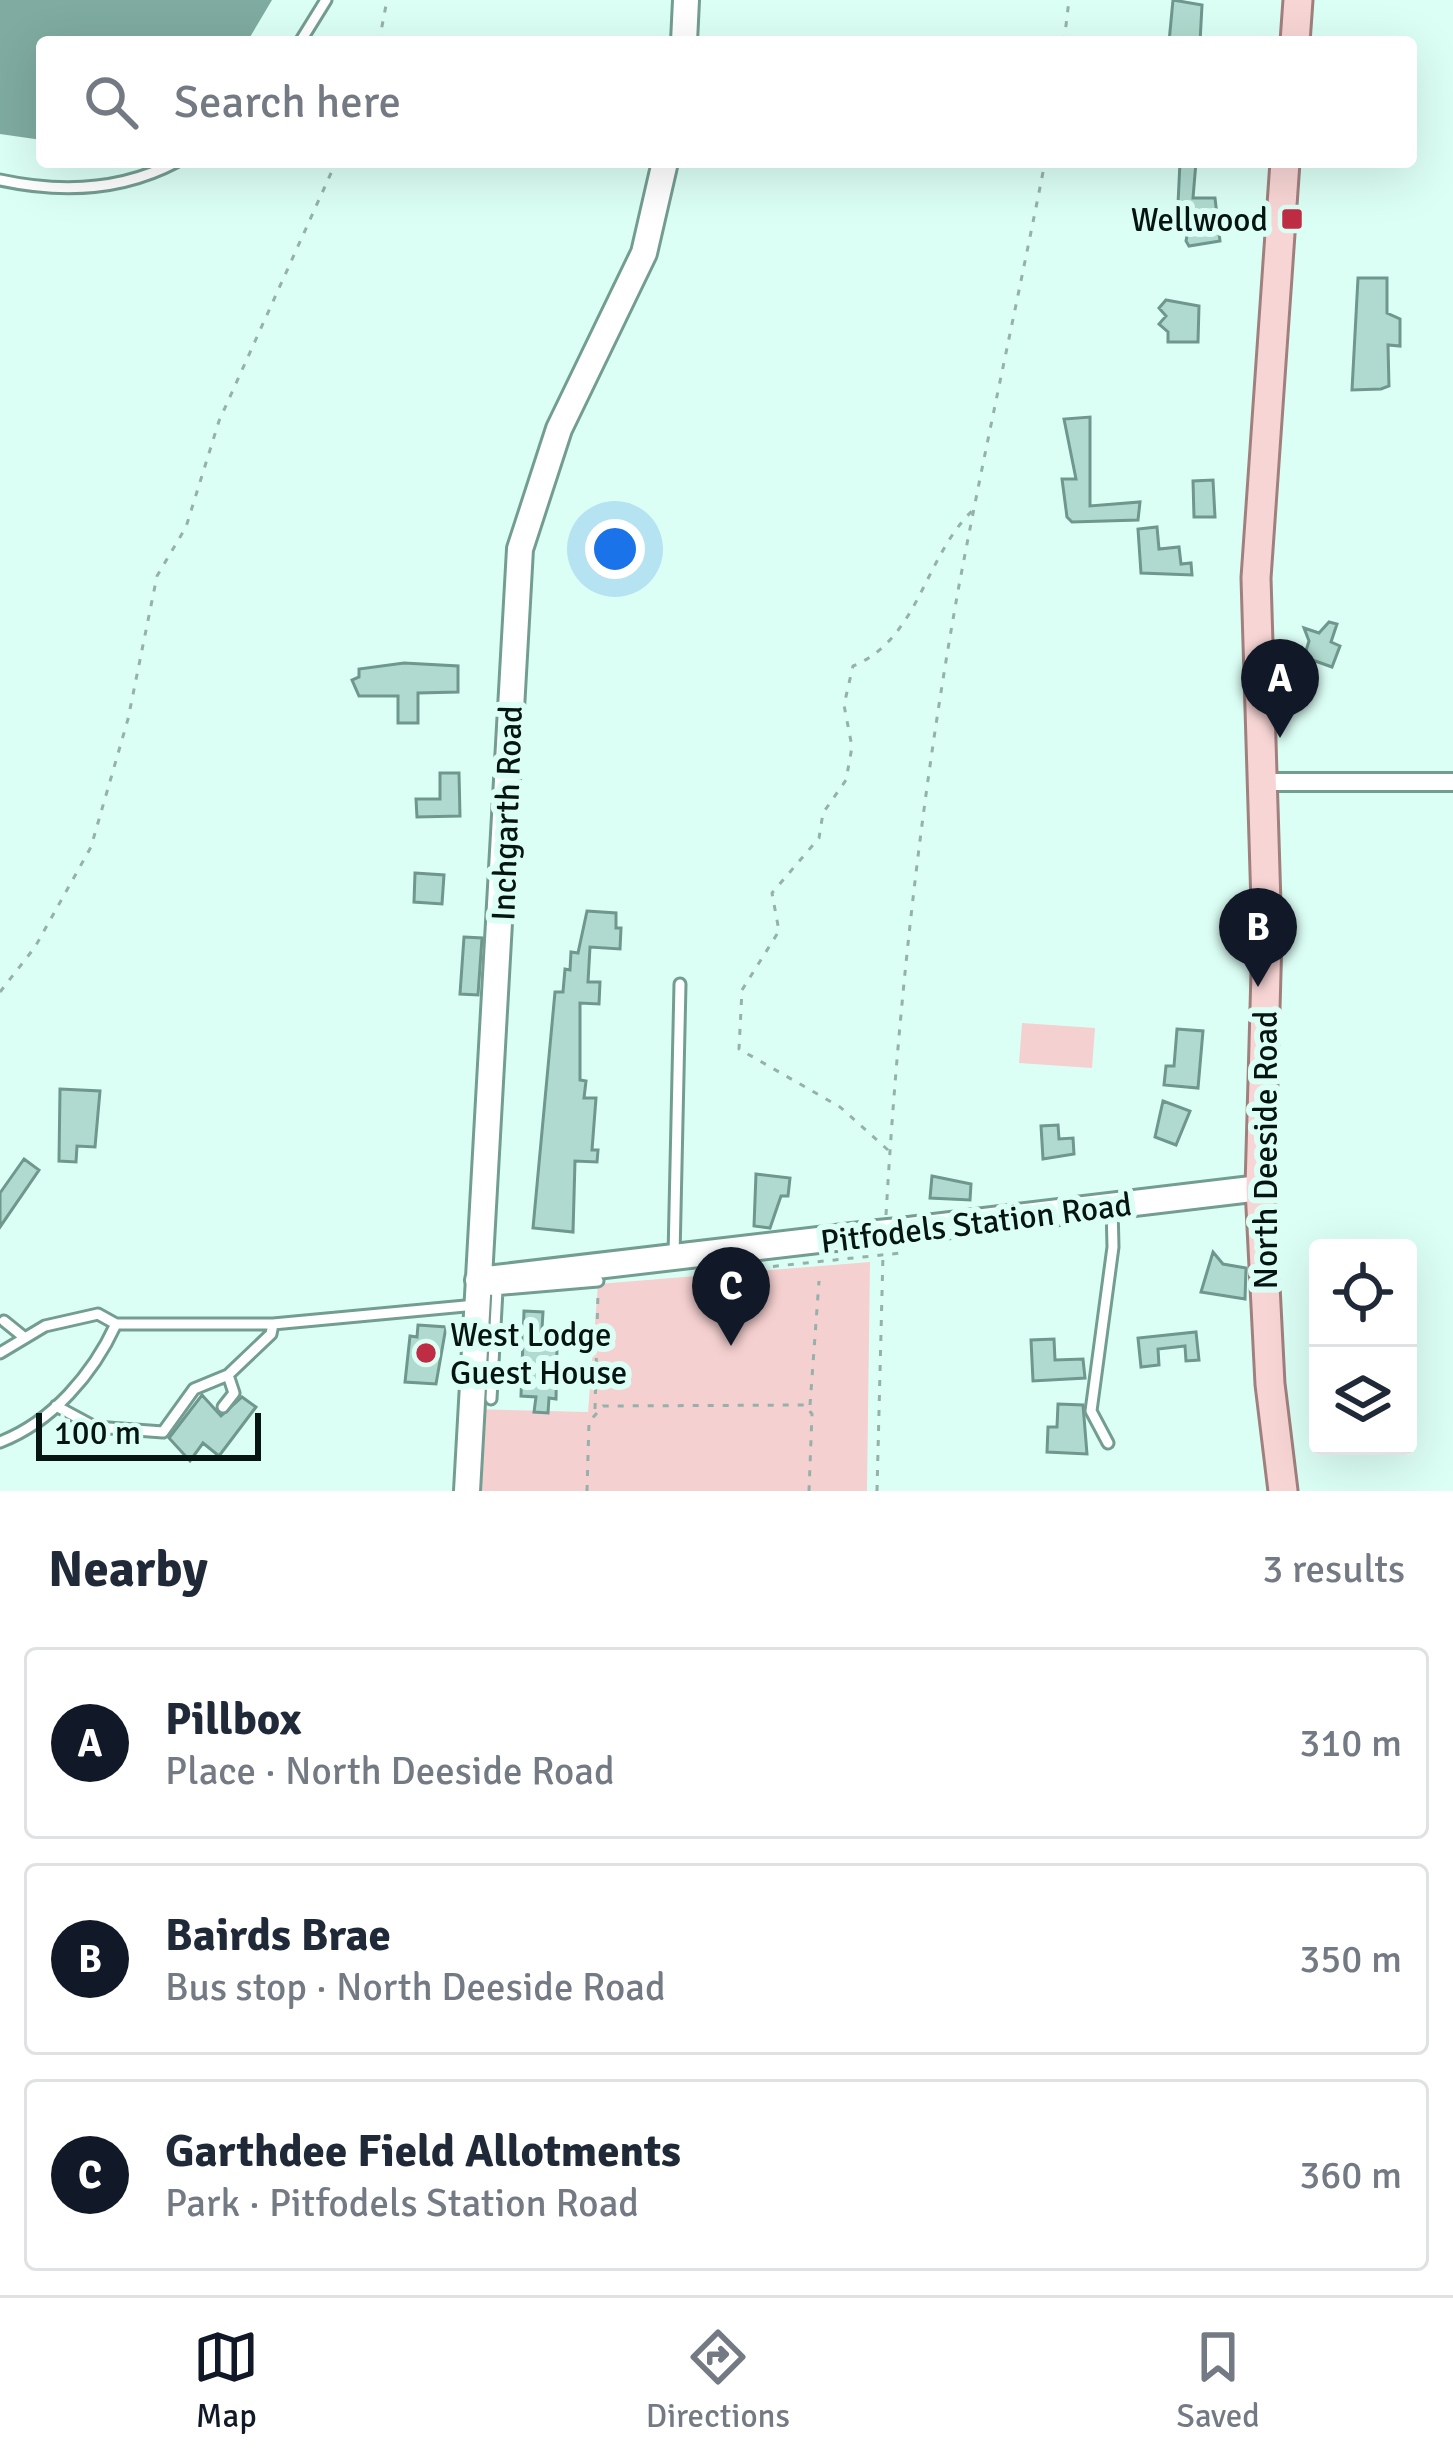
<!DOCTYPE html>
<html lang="en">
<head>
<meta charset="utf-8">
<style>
  body { margin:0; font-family:Signika,sans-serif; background:#f2f2f3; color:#1f2937 }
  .controls { position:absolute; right:36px; bottom:36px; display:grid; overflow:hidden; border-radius:12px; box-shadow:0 12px 48px #0002 }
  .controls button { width:108px; height:108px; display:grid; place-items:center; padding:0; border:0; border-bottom:3px solid #e0e1e3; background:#fff; color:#1f2937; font:60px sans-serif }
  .scale { position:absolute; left:36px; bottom:30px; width:225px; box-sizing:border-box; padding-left:12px; border:6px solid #061512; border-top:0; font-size:33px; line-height:42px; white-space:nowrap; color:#061512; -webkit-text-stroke:9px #dcfff5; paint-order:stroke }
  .you { position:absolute; left:615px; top:549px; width:42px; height:42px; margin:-30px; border:9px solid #fff; border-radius:50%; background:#1a73e8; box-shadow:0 0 0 18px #1a73e833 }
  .badge { display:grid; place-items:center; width:78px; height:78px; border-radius:50%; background:#111827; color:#fff; font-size:39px; font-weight:700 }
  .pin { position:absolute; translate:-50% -99px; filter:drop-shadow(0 3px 6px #0008) }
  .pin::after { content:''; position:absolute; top:63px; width:42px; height:36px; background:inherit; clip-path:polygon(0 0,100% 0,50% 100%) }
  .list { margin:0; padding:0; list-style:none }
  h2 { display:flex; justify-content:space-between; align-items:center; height:156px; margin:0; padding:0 48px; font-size:51px }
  h2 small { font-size:39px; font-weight:400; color:#747a83 }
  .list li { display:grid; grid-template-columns:78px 1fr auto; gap:36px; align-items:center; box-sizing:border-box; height:192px; margin:0 24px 24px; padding:0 24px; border:3px solid #e0e1e3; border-radius:12px }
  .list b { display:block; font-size:45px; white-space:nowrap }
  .list p { margin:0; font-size:39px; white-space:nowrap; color:#747a83 }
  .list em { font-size:39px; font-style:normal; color:#747a83 }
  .icon { flex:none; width:66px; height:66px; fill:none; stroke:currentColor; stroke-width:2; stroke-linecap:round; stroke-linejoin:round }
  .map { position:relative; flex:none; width:1453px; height:1491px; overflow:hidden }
  .search { position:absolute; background:#fff; box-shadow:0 12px 48px #0002; left:36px; right:36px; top:36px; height:132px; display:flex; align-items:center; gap:30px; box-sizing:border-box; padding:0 42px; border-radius:12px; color:#747a83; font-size:45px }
  .sheet { height:804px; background:#fff }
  nav { display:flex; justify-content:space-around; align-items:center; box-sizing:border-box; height:168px; border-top:3px solid #e0e1e3; background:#fff; font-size:33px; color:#747a83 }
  nav a { display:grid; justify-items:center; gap:6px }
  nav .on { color:#111827 }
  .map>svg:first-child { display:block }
</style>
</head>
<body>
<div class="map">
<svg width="1453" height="1491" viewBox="0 0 1453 1491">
  <rect width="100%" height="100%" fill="#dcfff5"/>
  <path fill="#f5d0d0" d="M 1022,1023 L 1095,1028 L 1092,1068 L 1019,1063 Z
    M 870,1262 L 867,1491 L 467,1491 L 470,1409 L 588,1412 L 598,1284 Z"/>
  <path fill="#7faba0" d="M 0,0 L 272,0 L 247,42 L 42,42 L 42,140 L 0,134 Z"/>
  <path fill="#b0dacf" stroke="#6f978d" stroke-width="3" d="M 1173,0 L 1202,5 L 1200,42 L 1169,42 Z
    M 1180,162 L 1196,162 L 1193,198 L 1215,198 L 1220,241 L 1189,246 L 1186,241 L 1189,225 L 1177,225 Z
    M 1358,278 L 1387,278 L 1387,313 L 1400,319 L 1400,346 L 1388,345 L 1389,386 L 1381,389 L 1352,390 Z
    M 1166,300 L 1199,306 L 1198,342 L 1168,342 L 1168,332 L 1159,324 L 1166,316 L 1159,308 Z
    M 1090,417 L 1090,506 L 1140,502 L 1138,520 L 1072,522 L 1067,517 L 1062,479 L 1076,479 L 1064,419 Z
    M 1213,480 L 1215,517 L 1194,517 L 1193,481 Z
    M 1157,527 L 1159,549 L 1179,547 L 1181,564 L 1191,563 L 1192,575 L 1141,573 L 1138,529 Z
    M 1329,622 L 1337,624 L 1331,642 L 1340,646 L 1332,667 L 1304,657 L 1309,641 L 1304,628 L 1319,633 Z
    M 404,663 L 458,666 L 458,692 L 418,693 L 418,723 L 398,723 L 398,696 L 359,696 L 352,680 L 359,677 L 359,669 Z
    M 440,773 L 459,773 L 460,816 L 417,817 L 416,799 L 440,799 Z
    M 415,873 L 444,875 L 442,904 L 414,902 Z
    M 587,911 L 616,913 L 616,928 L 621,928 L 620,949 L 590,947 L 588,982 L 600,982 L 599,1004 L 580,1003 L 580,1080 L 586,1081 L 584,1098 L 596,1098 L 592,1150 L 598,1150 L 597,1162 L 575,1161 L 573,1232 L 533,1228 L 555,992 L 563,992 L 565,969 L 570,970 L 571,952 L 578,953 Z
    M 464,937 L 482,938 L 478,995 L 460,994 Z
    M 1177,1029 L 1203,1031 L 1198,1088 L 1164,1085 L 1166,1066 L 1174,1066 Z
    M 60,1089 L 100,1091 L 95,1147 L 77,1146 L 76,1162 L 59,1161 Z
    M 1163,1101 L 1190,1111 L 1176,1145 L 1155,1137 Z
    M 1058,1125 L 1059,1139 L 1073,1138 L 1074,1154 L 1043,1159 L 1041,1126 Z
    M 24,1159 L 39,1170 L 0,1227 L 0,1193 Z
    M 756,1174 L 790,1178 L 788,1196 L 781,1196 L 770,1228 L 754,1226 Z
    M 932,1176 L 971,1184 L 970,1200 L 930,1198 Z
    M 1213,1252 L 1223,1264 L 1246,1268 L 1245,1299 L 1201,1292 Z
    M 524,1311 L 543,1312 L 542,1329 L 551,1329 L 550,1347 L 557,1348 L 556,1399 L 549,1398 L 548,1413 L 534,1412 L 536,1397 L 521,1396 Z
    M 418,1325 L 446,1327 L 436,1384 L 405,1382 L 410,1336 L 417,1337 Z
    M 1196,1332 L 1199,1360 L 1186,1361 L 1185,1346 L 1158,1349 L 1159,1365 L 1141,1367 L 1138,1338 Z
    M 1054,1339 L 1055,1360 L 1083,1359 L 1085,1378 L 1033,1381 L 1031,1340 Z
    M 202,1395 L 221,1416 L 242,1397 L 256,1407 L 219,1456 L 203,1443 L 190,1461 L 169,1438 Z
    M 1058,1404 L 1083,1405 L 1087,1454 L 1047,1452 L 1048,1427 L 1057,1427 Z"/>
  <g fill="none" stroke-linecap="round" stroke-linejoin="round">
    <g stroke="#749d92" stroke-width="15">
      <path id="lane" d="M 300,42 L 326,0
        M 0,180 C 60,193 121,191 176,162
        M 674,1256 L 680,984
        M 482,1291 L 598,1281
        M 4,1321 L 25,1338
        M 0,1353 L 45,1326 L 98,1314 L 116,1324 L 273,1324 L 476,1305
        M 491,1399 L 497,1290
        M 56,1406 L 95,1427 L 163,1432 L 194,1389 L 228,1375 L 271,1334 L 273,1324
        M 223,1407 L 234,1393 L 228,1375
        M 0,1442 C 52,1422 93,1374 116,1324
        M 1108,1443 L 1091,1411 L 1113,1247 L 1112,1206"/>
    </g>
    <g stroke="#749d92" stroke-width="22">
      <path id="street" d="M 1264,782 L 1453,782"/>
    </g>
    <g stroke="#749d92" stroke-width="30">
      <path id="secondary" d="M 684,42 L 686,0
        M 909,1230 L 1260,1188
        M 478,1280 L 878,1233
        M 467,1491 L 520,549 L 559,429 L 644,253 L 665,162"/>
    </g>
    <g stroke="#a0807f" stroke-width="33">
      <path id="primary" d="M 1295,42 L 1298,0
        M 1283,1491 L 1270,1384 L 1260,1188 L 1267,937 L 1256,578 L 1285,162"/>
    </g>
    <path stroke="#95b1aa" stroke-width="3" stroke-dasharray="6 9" stroke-linecap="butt" d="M 379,42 L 387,0
      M 1064,42 L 1069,0
      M 0,992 L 35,947 L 91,847 L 128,719 L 157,576 L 186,527 L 219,421 L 336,162
      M 888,1150 L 840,1107 L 739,1049 L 742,990 L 779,931 L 772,893 L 819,838 L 823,813 L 846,780 L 852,747 L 844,705 L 853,666 C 919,639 924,557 973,510
      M 886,1215 C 898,1006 921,797 958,591 C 985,447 1017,305 1045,162
      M 758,1268 L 901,1253
      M 810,1405 L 819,1281
      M 595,1409 L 598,1292
      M 587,1491 L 589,1422 L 603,1406 L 805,1405 L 812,1414 L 809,1491
      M 877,1491 L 883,1254"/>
    <use href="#lane" stroke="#fff" stroke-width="9"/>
    <use href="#street" stroke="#fff" stroke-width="16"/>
    <use href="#secondary" stroke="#fff" stroke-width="24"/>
    <use href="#primary" stroke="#f8d5d5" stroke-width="27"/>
    <g stroke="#749d92" stroke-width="30" stroke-linecap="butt">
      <path id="secondary-bridge" d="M 878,1233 L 909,1230"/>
    </g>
    <use href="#secondary-bridge" stroke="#fff" stroke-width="24"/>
  </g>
  <g fill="#be2d43" stroke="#dcfff5" stroke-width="4.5">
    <rect x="1280" y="207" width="24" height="24" rx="6"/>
    <circle cx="426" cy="1353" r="12"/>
  </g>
  <g text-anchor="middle" stroke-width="12" stroke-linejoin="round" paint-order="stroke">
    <g font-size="33" fill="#061512" stroke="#dcfff5" text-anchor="end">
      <text x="1268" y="231">Wellwood</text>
      <text x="450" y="1346" text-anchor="start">West Lodge<tspan x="450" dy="38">Guest House</tspan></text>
    </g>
    <g font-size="33" fill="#061512" stroke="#dcfff5">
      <text transform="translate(506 813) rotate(-88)" y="12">Inchgarth Road</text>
      <text transform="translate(1265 1150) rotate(-90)" y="12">North Deeside Road</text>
      <text transform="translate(976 1222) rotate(-7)" y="12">Pitfodels Station Road</text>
    </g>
  </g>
</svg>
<div class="controls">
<button><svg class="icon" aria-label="locate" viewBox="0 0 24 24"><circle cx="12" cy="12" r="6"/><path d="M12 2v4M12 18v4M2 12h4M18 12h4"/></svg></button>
<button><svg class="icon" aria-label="layers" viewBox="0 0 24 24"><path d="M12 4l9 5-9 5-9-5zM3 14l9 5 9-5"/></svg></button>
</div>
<div class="scale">100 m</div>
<div class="you"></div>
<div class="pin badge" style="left:1280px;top:738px">A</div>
<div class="pin badge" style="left:1258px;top:987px">B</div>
<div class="pin badge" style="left:731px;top:1346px">C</div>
<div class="search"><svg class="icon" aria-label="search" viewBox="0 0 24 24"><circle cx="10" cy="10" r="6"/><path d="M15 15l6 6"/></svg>Search here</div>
</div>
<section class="sheet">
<h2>Nearby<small>3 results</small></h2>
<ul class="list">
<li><span class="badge">A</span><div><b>Pillbox</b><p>Place · North Deeside Road</p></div><em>310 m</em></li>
<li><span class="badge">B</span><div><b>Bairds Brae</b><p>Bus stop · North Deeside Road</p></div><em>350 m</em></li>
<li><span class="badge">C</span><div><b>Garthdee Field Allotments</b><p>Park · Pitfodels Station Road</p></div><em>360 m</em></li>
</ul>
</section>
<nav>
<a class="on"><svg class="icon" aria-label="map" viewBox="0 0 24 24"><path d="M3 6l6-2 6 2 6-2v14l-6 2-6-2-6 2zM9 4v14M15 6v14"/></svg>Map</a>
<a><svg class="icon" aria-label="directions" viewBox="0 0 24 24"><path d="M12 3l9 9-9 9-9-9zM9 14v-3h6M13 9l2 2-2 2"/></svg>Directions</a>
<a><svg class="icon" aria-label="saved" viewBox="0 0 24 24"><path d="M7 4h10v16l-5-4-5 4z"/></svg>Saved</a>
</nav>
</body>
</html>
